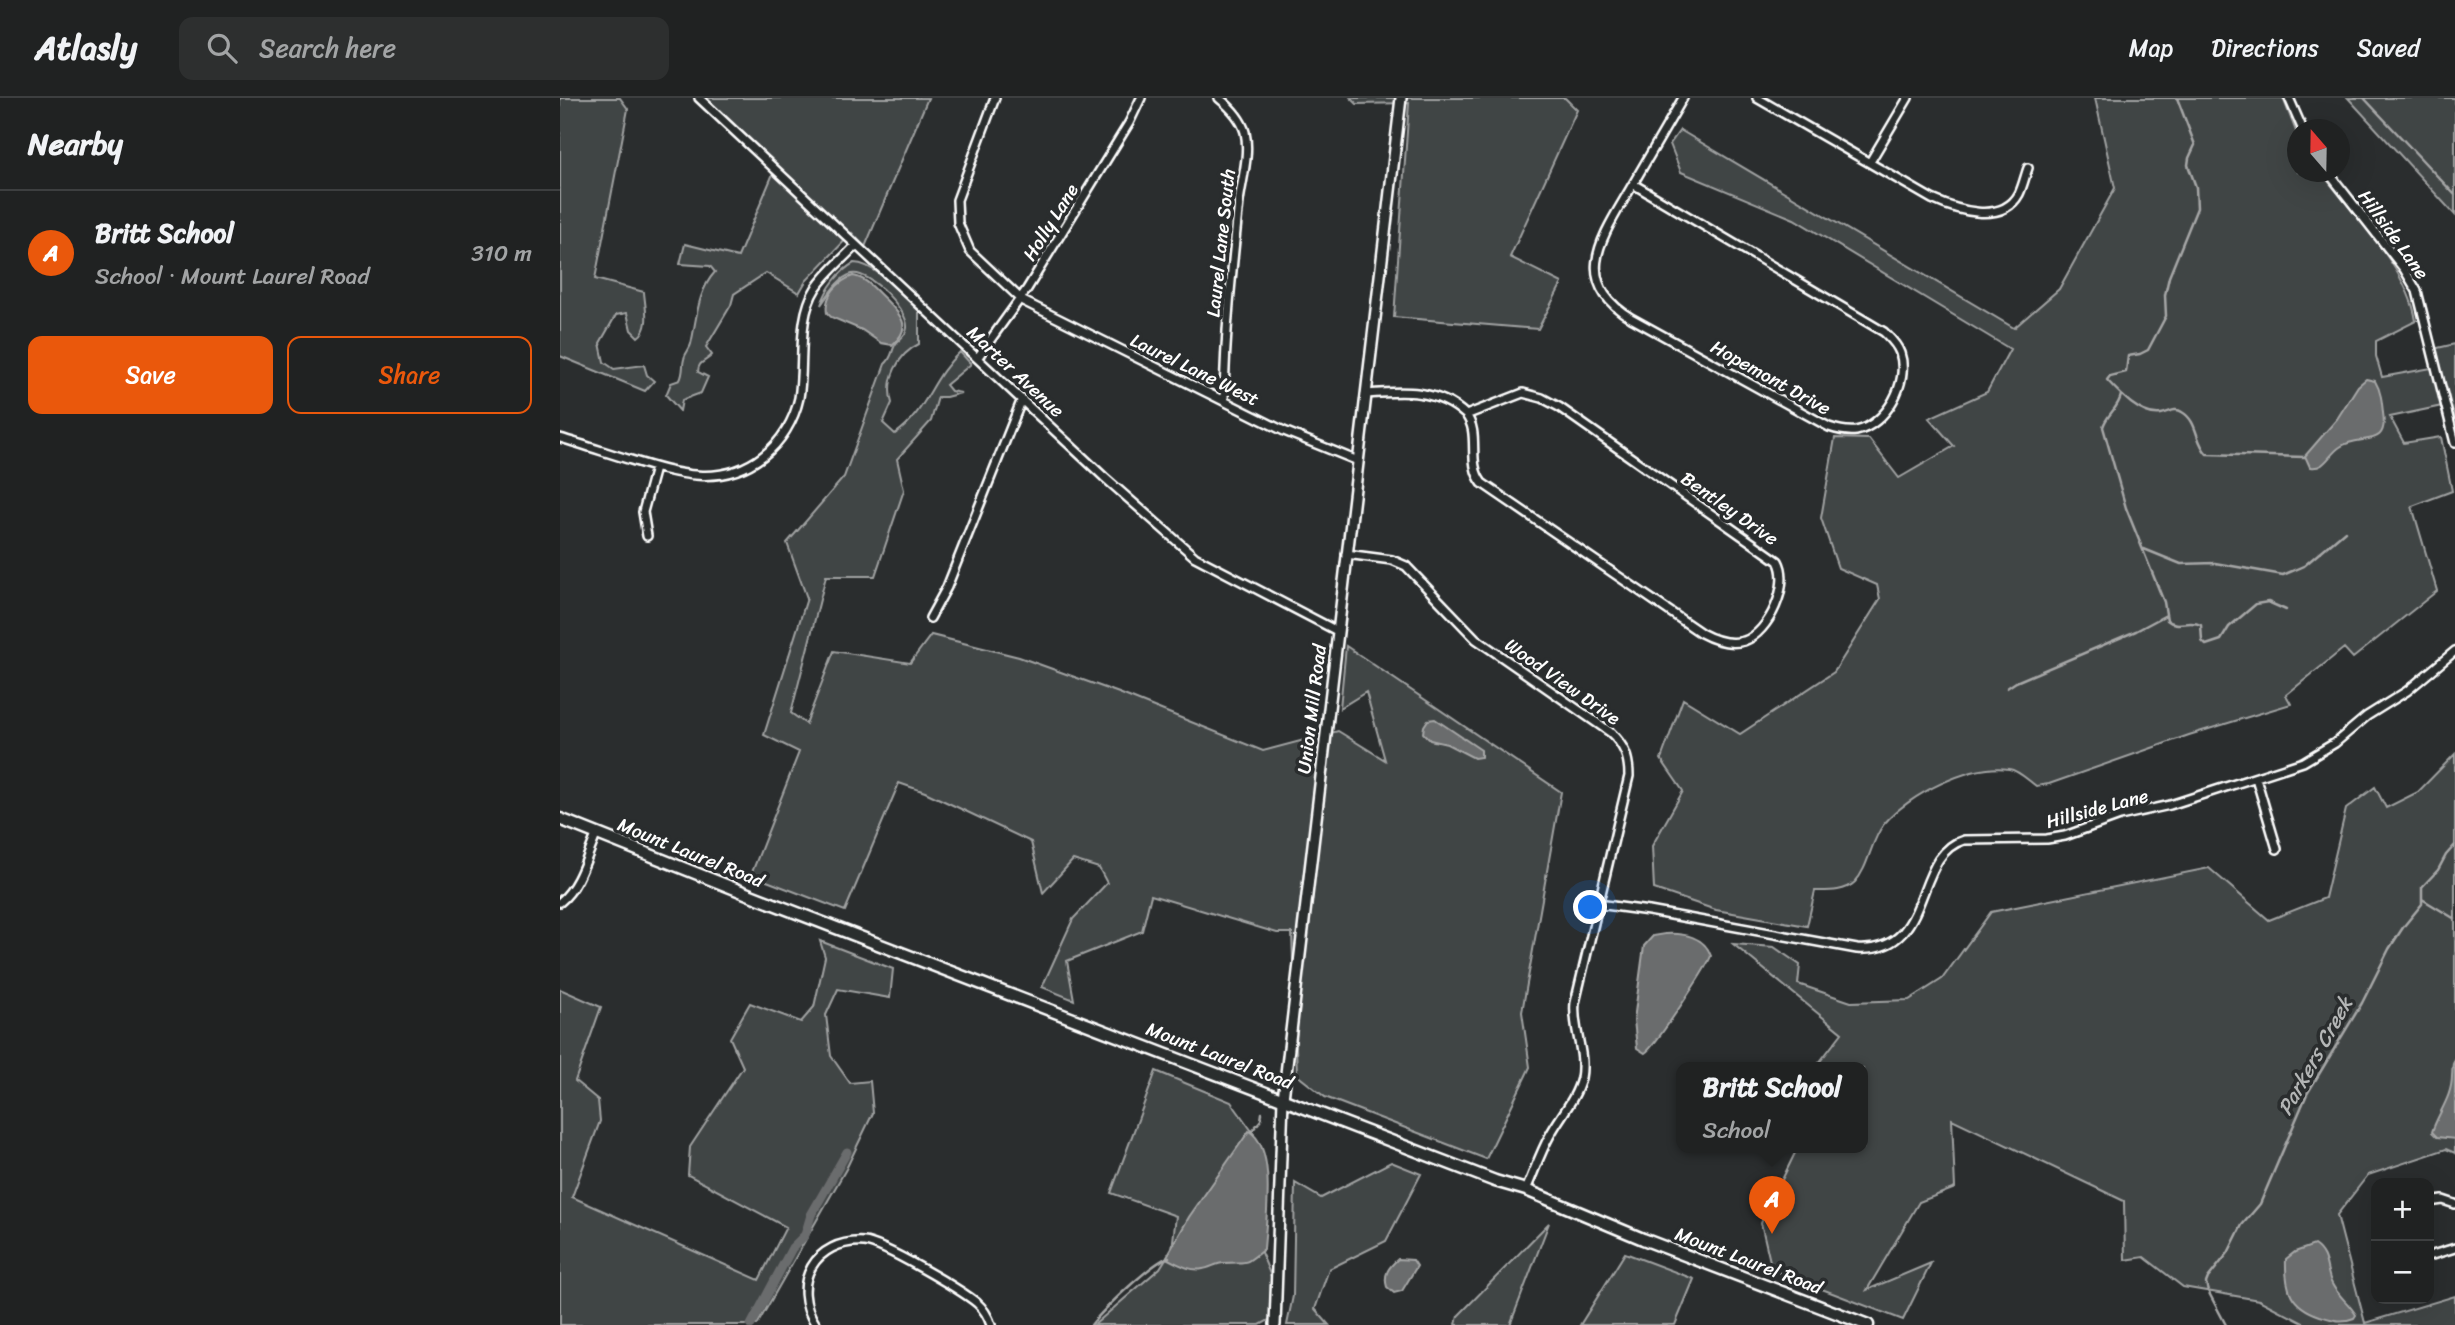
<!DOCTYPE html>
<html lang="en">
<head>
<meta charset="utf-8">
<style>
  body { margin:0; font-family:Sriracha,sans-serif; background:#2d2f2f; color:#f1f3f6 }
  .controls { position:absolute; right:21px; bottom:21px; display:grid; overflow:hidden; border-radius:14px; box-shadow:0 7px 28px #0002 }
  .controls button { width:63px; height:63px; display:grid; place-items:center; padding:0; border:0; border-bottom:2px solid #3d3f40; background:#202222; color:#f1f3f6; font:35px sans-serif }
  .compass { position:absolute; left:1727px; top:21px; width:63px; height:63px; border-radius:50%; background:#202222; box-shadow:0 7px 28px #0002; rotate:340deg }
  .you { position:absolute; left:1031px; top:810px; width:24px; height:24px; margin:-18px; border:5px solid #fff; border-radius:50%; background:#1a73e8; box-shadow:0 0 0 10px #1a73e833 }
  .badge { display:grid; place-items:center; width:46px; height:46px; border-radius:50%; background:#ea580c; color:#fff; font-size:23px; font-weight:700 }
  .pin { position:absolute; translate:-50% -58px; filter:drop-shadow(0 2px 4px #0008) }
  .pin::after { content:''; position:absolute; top:37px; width:24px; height:21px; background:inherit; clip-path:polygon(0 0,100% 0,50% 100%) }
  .popup { position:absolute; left:1116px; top:964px; width:192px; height:91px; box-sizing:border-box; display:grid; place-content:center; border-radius:14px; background:#202222; filter:drop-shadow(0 2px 5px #0005); font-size:23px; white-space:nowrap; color:#a2a4a5 }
  .popup b { font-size:26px; color:#f1f3f6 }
  .popup::after { content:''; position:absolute; left:50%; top:100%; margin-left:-14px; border:14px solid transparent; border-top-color:#202222 }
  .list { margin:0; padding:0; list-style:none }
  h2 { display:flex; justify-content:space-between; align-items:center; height:91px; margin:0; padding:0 28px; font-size:30px }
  h2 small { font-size:23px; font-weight:400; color:#a2a4a5 }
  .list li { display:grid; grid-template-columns:46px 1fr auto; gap:21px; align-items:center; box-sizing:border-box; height:126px; padding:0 28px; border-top:2px solid #3d3f40 }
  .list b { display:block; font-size:26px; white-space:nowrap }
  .list p { margin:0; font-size:23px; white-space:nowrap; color:#a2a4a5 }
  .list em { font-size:23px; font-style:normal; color:#a2a4a5 }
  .actions { display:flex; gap:14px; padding:21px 28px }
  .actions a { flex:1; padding:16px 0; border:2px solid #ea580c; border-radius:14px; text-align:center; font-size:24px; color:#ea580c }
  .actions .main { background:#ea580c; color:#fff }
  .icon { flex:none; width:38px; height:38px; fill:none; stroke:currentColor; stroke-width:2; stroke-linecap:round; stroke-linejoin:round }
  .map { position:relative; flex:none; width:1895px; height:1227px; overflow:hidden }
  header { display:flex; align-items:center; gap:42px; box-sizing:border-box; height:98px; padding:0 35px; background:#202222; border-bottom:2px solid #3d3f40 }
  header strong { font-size:33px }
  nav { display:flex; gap:38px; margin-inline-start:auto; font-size:24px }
  .search { width:490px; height:63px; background:#2d2f2f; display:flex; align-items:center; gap:18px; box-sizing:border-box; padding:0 24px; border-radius:14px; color:#a2a4a5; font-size:26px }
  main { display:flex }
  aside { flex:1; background:#202222 }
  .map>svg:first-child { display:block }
</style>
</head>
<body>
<header>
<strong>Atlasly</strong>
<div class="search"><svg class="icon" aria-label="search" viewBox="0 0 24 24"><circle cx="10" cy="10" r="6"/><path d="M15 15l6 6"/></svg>Search here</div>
<nav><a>Map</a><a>Directions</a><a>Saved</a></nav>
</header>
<main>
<aside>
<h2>Nearby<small></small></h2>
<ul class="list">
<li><span class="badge">A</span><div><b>Britt School</b><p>School · Mount Laurel Road</p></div><em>310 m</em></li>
</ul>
<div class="actions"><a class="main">Save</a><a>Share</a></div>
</aside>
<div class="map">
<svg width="1895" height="1227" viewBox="0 0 1895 1227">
  <rect width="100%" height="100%" fill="#2a2d2e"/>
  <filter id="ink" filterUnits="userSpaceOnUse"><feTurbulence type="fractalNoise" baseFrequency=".0143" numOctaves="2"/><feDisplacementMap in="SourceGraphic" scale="14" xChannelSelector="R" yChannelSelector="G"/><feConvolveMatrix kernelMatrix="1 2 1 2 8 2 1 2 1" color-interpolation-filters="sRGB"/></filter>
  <g filter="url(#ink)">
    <path fill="#414445" stroke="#a0a2a2" stroke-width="2" d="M 0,0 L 60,0 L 68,11 L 35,181 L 84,194 C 85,209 91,230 78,239 L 71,232 L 67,215 L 56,217 L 40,245 L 44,264 L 54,271 L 84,267 L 87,277 L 94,283 L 85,293 L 0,258 Z
      M 140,0 L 368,0 L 305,149 L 292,135 L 246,183 L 239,195 L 206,175 L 174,196 L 171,207 L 146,249 L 152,257 C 146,264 138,263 138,274 L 148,279 L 141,295 L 122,302 L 120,313 L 106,297 L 111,285 L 120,282 C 124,274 122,268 124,261 C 125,255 130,251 131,246 C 137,220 137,194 155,174 L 150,168 L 120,166 L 125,146 L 178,159 L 215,71 Z
      M 791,0 L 1005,0 L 1017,12 L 950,159 L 1002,185 L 978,231 L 834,219 L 849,5 L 797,6 Z
      M 1535,0 L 1723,0 L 1737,36 L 1738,74 L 1761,74 C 1792,115 1849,172 1856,223 L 1816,243 L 1816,258 L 1822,279 L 1877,269 L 1873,251 L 1895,246 L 1895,326 L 1892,327 L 1887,307 L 1830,319 L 1844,345 L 1881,339 L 1892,393 L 1852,408 L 1877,493 L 1793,560 L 1784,550 L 1726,597 L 1731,606 L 1629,637 L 1489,686 L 1476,688 C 1468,682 1458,672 1449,671 C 1411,665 1348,697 1324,726 C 1310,744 1309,769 1295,784 C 1285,794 1268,793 1255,793 L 1247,828 L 1156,812 L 1094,791 L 1092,748 L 1123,693 L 1101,661 L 1123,601 L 1180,636 L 1274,574 L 1320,501 L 1317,487 L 1278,470 L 1261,420 L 1275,340 L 1309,341 L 1339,380 L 1394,348 L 1369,320 L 1427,294 L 1450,251 L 1234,121 L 1121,74 L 1110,46 L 1120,32 L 1454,230 L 1499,191 L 1555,90 Z
      M 1788,0 L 1895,0 L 1895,117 Z
      M 294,165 C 316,165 343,198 359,213 L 359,246 C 338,256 325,282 332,305 L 323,325 L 335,336 C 367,314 371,280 400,254 L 411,266 L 386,287 L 391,293 L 401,295 L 386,299 L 378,299 L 371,323 L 337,361 L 344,392 L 315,478 L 266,478 L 231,615 L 246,626 L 274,553 L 350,565 L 371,537 L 459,559 L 559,595 L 703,653 L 778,633 L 825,662 L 806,594 L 780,610 L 786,548 L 1001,694 L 962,914 L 970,969 L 926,1061 L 765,999 L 737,977 L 732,835 L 717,835 L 591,797 L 582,833 L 507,863 L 514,902 L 482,889 L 513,821 L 547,785 L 539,770 L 513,762 L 483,795 L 471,744 L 365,694 L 339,685 L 285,813 L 191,777 L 239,654 L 204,637 L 247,500 L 227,445 L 284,379 L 325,266 C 332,260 331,255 335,247 C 338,241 346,239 347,230 C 349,213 309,172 292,176 C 278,180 269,196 261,207 C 266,191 279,173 294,165 Z
      M 1895,656 L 1895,1055 L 1886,1051 L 1808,1077 L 1777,1117 L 1805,1225 L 1895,1198 L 1895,1227 L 1747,1227 L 1699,1202 L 1623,1189 L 1584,1159 L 1565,1162 L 1564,1103 L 1392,1021 L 1395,1090 L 1359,1104 L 1307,1192 L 1371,1165 L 1343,1222 L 1212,1172 L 1201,1125 L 1235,1055 L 1234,1050 L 1303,1050 L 1303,970 L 1255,970 L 1282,935 L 1173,846 L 1214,849 L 1240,867 L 1238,886 L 1291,904 L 1349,902 L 1382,881 L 1431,814 L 1649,770 L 1709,822 L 1765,800 L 1786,711 L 1815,689 L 1826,710 L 1858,694 Z
      M 260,843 L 333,871 L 330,900 L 278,891 L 266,917 L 271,958 L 290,985 L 310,983 L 313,1015 L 286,1071 L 197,1227 L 0,1227 L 0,891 L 41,909 L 15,983 L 38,1002 L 40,1023 L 12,1099 L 199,1182 L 226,1129 L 128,1077 L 130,1049 L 183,969 L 170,940 L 190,905 L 241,924 L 254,909 L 265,859 Z
      M 596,973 L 671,1004 L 694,1036 L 695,1140 L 715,1188 L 713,1220 L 700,1227 L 534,1227 L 600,1170 L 612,1151 L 616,1118 L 551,1095 Z
      M 831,1064 L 861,1076 L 826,1143 L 769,1171 L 755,1211 L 769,1227 L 727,1227 L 733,1198 L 735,1085 L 761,1100 Z
      M 989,1125 L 950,1227 L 896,1227 L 898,1218 Z
      M 1065,1155 L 1134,1181 L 1115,1227 L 1020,1227 Z"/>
    <path fill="#6a6c6d" stroke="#a6a7a7" stroke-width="2" d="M 293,178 C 307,180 315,192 325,201 C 340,216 354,229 332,247 L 321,245 L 302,232 L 271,219 L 267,215 C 264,198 278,183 293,178 Z
      M 1806,281 L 1815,283 C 1821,293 1822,304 1823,315 C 1829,352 1800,335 1780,349 C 1769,356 1765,372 1750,369 L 1745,358 L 1777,321 L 1798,288 Z
      M 875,621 L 921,652 L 921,659 L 914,660 L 887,646 L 870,642 L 863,635 L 864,628 L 868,622 Z
      M 1105,836 C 1124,835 1145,839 1151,858 C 1146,871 1094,950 1085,955 L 1077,950 L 1074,922 L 1076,907 L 1084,848 L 1093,838 Z
      M 1895,961 L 1895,1041 L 1877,1039 L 1872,1034 C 1878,1015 1892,999 1892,978 C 1893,970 1891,968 1895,961 Z
      M 689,1033 C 717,1050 706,1121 704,1151 C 682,1169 689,1163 664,1165 C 657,1165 650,1170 643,1171 C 630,1174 617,1165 606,1160 L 629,1119 Z
      M 1754,1147 C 1769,1157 1765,1172 1772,1186 C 1778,1198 1790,1206 1796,1217 L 1794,1220 C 1781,1225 1773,1222 1760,1218 C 1730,1208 1725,1191 1726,1161 L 1735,1154 Z
      M 838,1161 L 853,1162 L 857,1168 L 842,1193 L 834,1195 L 827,1189 C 823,1176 829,1169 838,1161 Z"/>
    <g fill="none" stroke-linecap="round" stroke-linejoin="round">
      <path stroke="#a6a7a7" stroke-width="2.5" d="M 1617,0 L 1635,47 L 1629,60 L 1628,67 L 1636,89 L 1637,110 L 1609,179 L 1605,197 L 1606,218 L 1588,252 L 1580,256 L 1568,258 L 1566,274 L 1550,278 L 1547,282 C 1559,295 1581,319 1601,316 C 1608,315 1615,309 1622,314 C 1638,323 1635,344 1647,356 L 1745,359
        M 1804,0 L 1895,97
        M 1561,297 C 1559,310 1546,317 1543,329 L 1566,410 L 1604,504 L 1607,522 C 1617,531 1629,521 1641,527 L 1642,543 L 1646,547 L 1661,542 L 1669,529 L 1696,506 L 1708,504 L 1726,512
        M 1584,451 L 1621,466 L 1655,465 L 1723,477 L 1744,468 L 1785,433
        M 1447,590 L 1456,584 L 1576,533 L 1606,517
        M 1862,801 L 1895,821
        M 691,1034 L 701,1022 L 702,1015
        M 531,1227 C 544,1211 591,1165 609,1159
        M 1666,1227 L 1648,1193 L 1646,1185 L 1648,1180 L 1668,1155 L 1682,1127 L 1700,1106 L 1747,996 L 1802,905 L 1829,851 L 1844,828 L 1862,806 L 1862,789 L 1878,772 L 1886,757 L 1895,747"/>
      <path stroke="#6a6c6d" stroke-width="9" d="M 191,1227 L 232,1150 L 245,1137 L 251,1117 L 287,1054"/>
      <g stroke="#fff" stroke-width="12">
        <path id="minor" d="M 139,0 L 544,379 L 635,459 L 777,533
          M 435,0 L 397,102 L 398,125 L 410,153 L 463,203 L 724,333 L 798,363
          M 659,0 C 670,9 681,20 685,34 C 690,56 682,81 679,104 C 672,170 665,236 664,302
          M 1197,0 L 1372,101 C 1396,112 1442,127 1459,96 C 1463,88 1465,78 1468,70
          M 1729,0 L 1743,32
          M 1310,64 L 1348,0
          M 1768,74 L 1844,171 L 1857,193 L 1895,345
          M 1073,86 L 1324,234 C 1330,240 1337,246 1340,255 C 1350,284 1326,327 1296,333 C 1286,334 1278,332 1269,329 L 1071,220 C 1007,181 1046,134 1073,86 Z
          M 1073,86 L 1123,0
          M 418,259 L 467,191 L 569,25 L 581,0
          M 963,295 L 982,300 L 999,309 L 1218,463 C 1231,486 1209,535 1184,543 C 1169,547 1154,542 1141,535 L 922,385 C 906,364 921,336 906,317 Z
          M 806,296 C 842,293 877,290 906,317
          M 0,340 C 24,347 48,355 71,362 C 116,376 162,390 203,358 C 221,344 234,323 239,300 C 245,266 236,221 256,190 C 267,174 283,161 296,147
          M 87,438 L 83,414 L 95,370
          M 786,456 L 832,462 L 846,468 L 916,541 L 1050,634 C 1064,647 1069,659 1069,678 L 1015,905 C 1012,930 1026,954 1021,980 C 1016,1001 1000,1018 990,1037 C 980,1055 974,1074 966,1092
          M 370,520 L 387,489 L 462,301
          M 1696,680 L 1717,751
          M 0,804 C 20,788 27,757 37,735
          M 1038,806 L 1089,813 L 1297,851 C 1375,856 1351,757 1404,742 L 1487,741 L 1505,738 L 1560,718 L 1610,707 L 1743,664 L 1775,645 L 1807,618 L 1847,593 L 1895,553
          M 1869,1104 L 1883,1102 L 1895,1106
          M 1869,1158 L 1895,1150
          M 256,1227 C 229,1186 255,1141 304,1144 C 322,1145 401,1192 417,1205 C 424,1211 428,1218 431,1227"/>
      </g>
      <g stroke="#fff" stroke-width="14">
        <path id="tertiary" d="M 715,1227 L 723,1001 L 841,0"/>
      </g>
      <g stroke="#fff" stroke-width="15">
        <path id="secondary" d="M 0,721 L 193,798 L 935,1083 L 966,1092 L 1083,1141 L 1308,1227"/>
      </g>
      <use href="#minor" stroke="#2a2d2e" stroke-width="7"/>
      <use href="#tertiary" stroke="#2a2d2e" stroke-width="9"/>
      <use href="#secondary" stroke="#2a2d2e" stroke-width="10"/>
    </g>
  </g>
  <g text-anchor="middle" stroke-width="7" stroke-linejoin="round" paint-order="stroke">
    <g font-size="19" fill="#fff" stroke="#2a2d2e">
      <text transform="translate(490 124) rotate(-58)" y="7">Holly Lane</text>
      <text transform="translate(1834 136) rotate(54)" y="7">Hillside Lane</text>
      <text transform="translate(660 145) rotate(-84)" y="7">Laurel Lane South</text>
      <text transform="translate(635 271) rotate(26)" y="7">Laurel Lane West</text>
      <text transform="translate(456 273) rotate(43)" y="7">Marter Avenue</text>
      <text transform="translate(1211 279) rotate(29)" y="7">Hopemont Drive</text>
      <text transform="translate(1170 410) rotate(35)" y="7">Bentley Drive</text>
      <text transform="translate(1003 583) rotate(35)" y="7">Wood View Drive</text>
      <text transform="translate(751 611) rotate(-83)" y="7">Union Mill Road</text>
      <text transform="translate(1537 710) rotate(-15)" y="7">Hillside Lane</text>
      <text transform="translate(131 754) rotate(22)" y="7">Mount Laurel Road</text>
      <text transform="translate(660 957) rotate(21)" y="7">Mount Laurel Road</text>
      <text transform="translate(1189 1162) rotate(21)" y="7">Mount Laurel Road</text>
    </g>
    <g font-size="21" font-style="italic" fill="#b4b6b6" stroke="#2a2d2e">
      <text transform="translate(1755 958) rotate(-61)" y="7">Parkers Creek</text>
    </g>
  </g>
</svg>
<div class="controls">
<button>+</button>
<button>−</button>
</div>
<svg class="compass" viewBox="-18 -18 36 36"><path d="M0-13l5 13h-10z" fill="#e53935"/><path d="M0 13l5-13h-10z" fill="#a2a4a5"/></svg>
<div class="you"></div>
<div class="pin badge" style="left:1212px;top:1136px">A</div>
<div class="popup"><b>Britt School</b>School</div>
</div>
</main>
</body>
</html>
